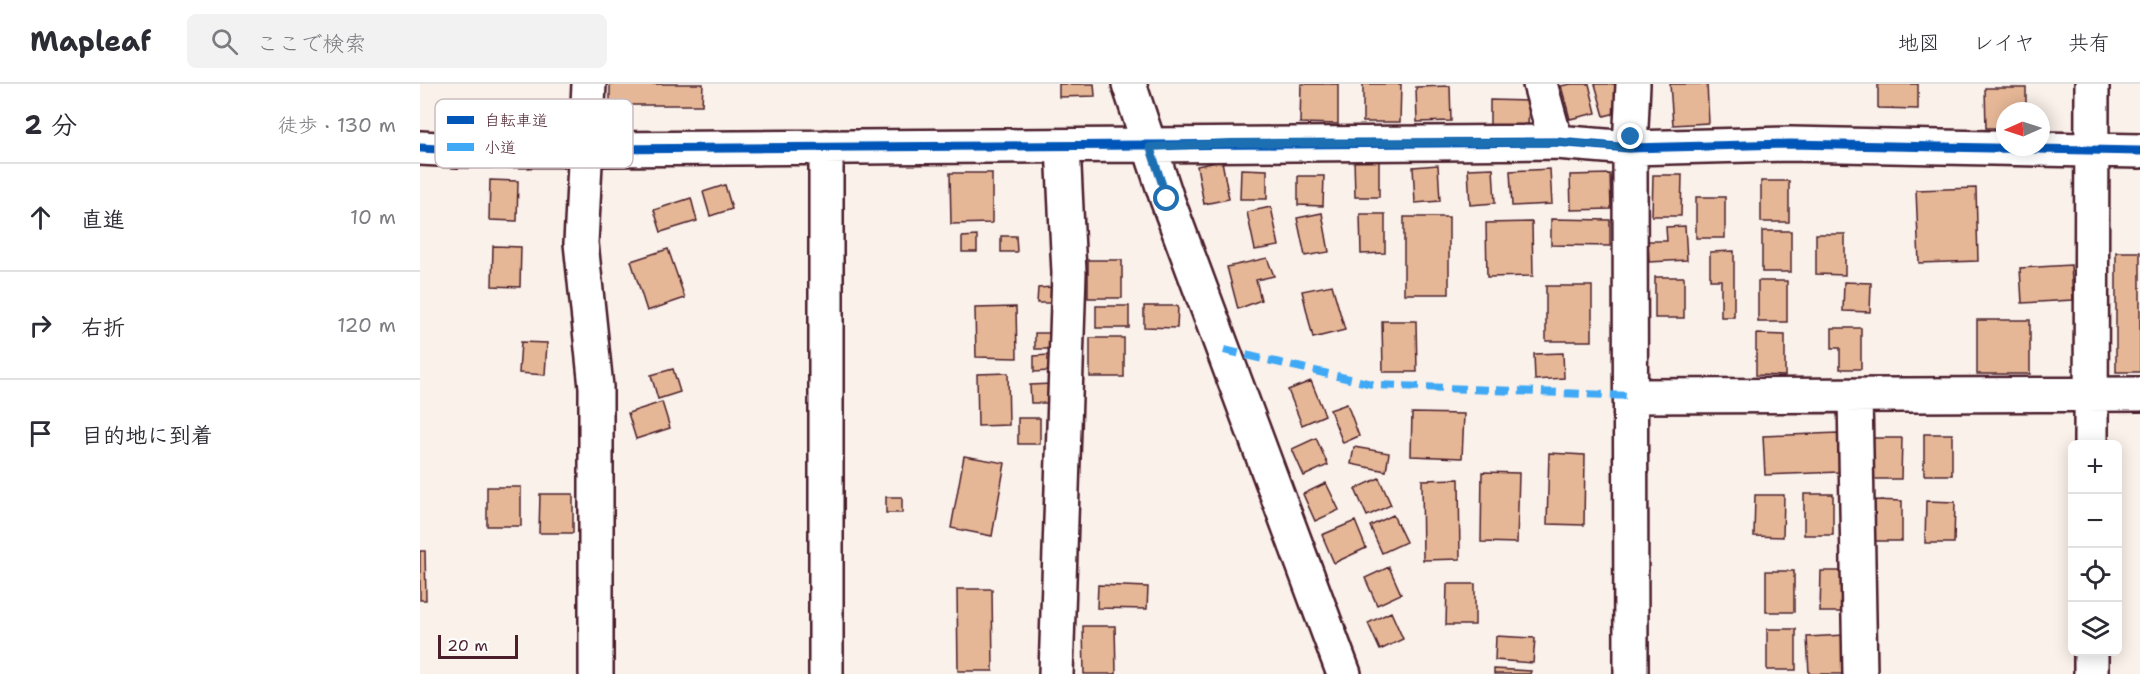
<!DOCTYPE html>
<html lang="ja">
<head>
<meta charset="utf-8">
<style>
  body { margin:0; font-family:"Shantell Sans","Klee One",sans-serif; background:#f2f2f3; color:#2b2b33 }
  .controls { position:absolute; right:18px; bottom:18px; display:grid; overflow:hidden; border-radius:9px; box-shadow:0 3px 15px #0003 }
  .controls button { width:54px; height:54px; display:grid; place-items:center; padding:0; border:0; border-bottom:2px solid #e1e1e2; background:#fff; color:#2b2b33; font:30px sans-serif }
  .compass { position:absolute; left:1576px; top:18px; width:54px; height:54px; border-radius:50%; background:#fff; box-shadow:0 3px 15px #0003; rotate:267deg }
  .scale { position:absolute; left:18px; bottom:15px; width:80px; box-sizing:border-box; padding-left:6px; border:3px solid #4a1f2b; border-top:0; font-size:16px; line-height:21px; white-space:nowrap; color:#4a1f2b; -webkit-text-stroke:4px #fff; paint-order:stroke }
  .stop { position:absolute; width:18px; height:18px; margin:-14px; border:4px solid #1f6fb2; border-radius:50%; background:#fff }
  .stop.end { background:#1f6fb2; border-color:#fff; box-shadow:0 2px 6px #0008 }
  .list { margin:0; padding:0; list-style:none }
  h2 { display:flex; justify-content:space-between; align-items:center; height:78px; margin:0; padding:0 24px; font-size:26px }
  h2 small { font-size:20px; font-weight:400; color:#7c7c81 }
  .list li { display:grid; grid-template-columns:39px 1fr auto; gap:18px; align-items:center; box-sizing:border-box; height:108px; padding:0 24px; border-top:2px solid #e1e1e2 }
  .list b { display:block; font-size:22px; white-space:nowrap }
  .list em { font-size:20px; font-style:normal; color:#7c7c81 }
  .icon { flex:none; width:33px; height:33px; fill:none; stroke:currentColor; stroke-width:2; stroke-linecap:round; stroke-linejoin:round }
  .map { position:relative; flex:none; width:1720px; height:590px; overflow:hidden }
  header { display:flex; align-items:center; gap:36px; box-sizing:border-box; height:84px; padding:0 30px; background:#fff; border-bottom:2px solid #e1e1e2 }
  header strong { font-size:28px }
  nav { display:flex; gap:33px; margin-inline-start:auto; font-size:21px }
  .search { width:420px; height:54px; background:#f2f2f3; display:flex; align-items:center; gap:15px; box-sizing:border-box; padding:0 21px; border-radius:9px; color:#7c7c81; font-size:22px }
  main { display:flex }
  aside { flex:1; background:#fff }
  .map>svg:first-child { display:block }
</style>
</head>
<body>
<header>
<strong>Mapleaf</strong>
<div class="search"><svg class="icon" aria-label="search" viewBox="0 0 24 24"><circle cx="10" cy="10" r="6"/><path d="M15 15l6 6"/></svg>ここで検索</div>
<nav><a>地図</a><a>レイヤ</a><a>共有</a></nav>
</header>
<main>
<aside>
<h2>2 分<small>徒歩 · 130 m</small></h2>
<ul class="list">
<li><svg class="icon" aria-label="ahead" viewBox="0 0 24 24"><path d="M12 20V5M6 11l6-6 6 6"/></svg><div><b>直進</b></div><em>10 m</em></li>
<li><svg class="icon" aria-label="right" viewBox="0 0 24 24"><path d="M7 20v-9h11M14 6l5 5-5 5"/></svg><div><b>右折</b></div><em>120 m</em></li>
<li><svg class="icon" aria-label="arrive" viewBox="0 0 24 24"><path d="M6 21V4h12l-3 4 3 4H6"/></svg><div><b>目的地に到着</b></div></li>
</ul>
</aside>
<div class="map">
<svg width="1720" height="590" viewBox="0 0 1720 590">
  <rect width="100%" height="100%" fill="#faf1ea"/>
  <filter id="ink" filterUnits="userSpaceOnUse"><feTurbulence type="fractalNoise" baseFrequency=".0167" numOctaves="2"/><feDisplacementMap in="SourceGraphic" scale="12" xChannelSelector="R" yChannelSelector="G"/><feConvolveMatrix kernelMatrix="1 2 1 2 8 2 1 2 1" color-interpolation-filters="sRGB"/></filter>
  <g filter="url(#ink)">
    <path fill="#e5b796" stroke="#4a1f2b" stroke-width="1.5" d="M 190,0 L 283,0 L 282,21 L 190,21 Z
      M 639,0 L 674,0 L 675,12 L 639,13 Z
      M 881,0 L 918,0 L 918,40 L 880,39 Z
      M 943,0 L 981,0 L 980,38 L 943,38 Z
      M 1151,0 L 1169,0 L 1176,29 L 1150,35 L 1141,2 Z
      M 1175,0 L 1197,0 L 1204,27 L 1184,32 Z
      M 1250,0 L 1287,0 L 1289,39 L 1253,41 Z
      M 1458,0 L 1498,0 L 1498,25 L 1458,24 Z
      M 1030,2 L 1031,37 L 997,38 L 996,3 Z
      M 1565,4 L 1606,4 L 1606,27 L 1585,27 L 1585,44 L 1566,44 Z
      M 1070,16 L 1109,17 L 1108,42 L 1070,41 Z
      M 934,74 L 959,74 L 959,113 L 935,113 Z
      M 802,77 L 809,115 L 784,120 L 777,82 Z
      M 1018,81 L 1020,117 L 995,119 L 993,83 Z
      M 1073,84 L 1075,119 L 1050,121 L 1048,85 Z
      M 821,85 L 847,86 L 847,115 L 820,115 Z
      M 1130,85 L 1132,120 L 1092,122 L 1090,87 Z
      M 530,89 L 572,89 L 572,139 L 531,140 Z
      M 1190,90 L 1191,125 L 1151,126 L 1150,91 Z
      M 1233,91 L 1262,91 L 1261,132 L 1232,132 Z
      M 878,92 L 904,92 L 903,122 L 878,121 Z
      M 70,96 L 98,97 L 97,137 L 69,136 Z
      M 1341,97 L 1369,97 L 1369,138 L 1341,138 Z
      M 305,101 L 312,125 L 290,132 L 283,108 Z
      M 1556,104 L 1558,177 L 1499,179 L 1496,106 Z
      M 1276,113 L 1305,113 L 1305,154 L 1276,154 Z
      M 271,114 L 277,137 L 241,148 L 234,126 Z
      M 851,123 L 859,162 L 835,166 L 827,128 Z
      M 902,129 L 909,168 L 885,172 L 877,134 Z
      M 940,130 L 965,130 L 965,169 L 941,170 Z
      M 984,133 L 1029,133 L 1029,210 L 984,210 Z
      M 1131,135 L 1190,136 L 1190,162 L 1131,161 Z
      M 1112,138 L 1113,192 L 1067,193 L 1066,139 Z
      M 1265,142 L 1267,176 L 1229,178 L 1228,157 L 1247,157 L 1246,143 Z
      M 1342,147 L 1371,147 L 1371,188 L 1342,188 Z
      M 1396,150 L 1425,150 L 1425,191 L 1396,190 Z
      M 557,152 L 557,168 L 542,168 L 542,153 Z
      M 581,152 L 596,152 L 597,168 L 581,168 Z
      M 73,162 L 101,163 L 100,203 L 72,202 Z
      M 248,165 L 265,214 L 227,227 L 211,177 Z
      M 1314,167 L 1314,233 L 1301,233 L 1301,196 L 1290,196 L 1290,168 Z
      M 1696,168 L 1720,168 L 1720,288 L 1696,288 Z
      M 847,174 L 854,192 L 836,196 L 841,216 L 818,225 L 807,183 Z
      M 668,176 L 702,176 L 702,214 L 668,214 Z
      M 1651,181 L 1653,216 L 1602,219 L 1600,184 Z
      M 1235,193 L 1264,193 L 1264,234 L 1235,234 Z
      M 1338,197 L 1367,197 L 1367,238 L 1338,238 Z
      M 1424,198 L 1451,199 L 1450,228 L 1423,227 Z
      M 912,201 L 925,246 L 893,254 L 882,207 Z
      M 1126,202 L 1172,202 L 1172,257 L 1126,257 Z
      M 633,203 L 633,219 L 617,219 L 618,204 Z
      M 676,222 L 709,222 L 709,244 L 676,244 Z
      M 724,222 L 758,222 L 757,244 L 724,243 Z
      M 596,223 L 597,274 L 556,273 L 555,224 Z
      M 1557,236 L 1610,236 L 1610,290 L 1557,290 Z
      M 962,237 L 996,237 L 997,288 L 963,288 Z
      M 1412,244 L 1441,244 L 1441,285 L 1420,285 L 1420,264 L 1412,264 Z
      M 615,249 L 630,249 L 630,265 L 615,265 Z
      M 1336,250 L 1365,251 L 1365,292 L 1336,291 Z
      M 670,254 L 704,254 L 704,293 L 670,293 Z
      M 101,258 L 127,259 L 125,291 L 99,289 Z
      M 1143,269 L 1144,294 L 1115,296 L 1114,270 Z
      M 629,271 L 629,287 L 614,288 L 614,272 Z
      M 253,285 L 260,308 L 238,315 L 231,291 Z
      M 588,289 L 589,341 L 558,342 L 557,290 Z
      M 891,297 L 905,331 L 882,341 L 868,306 Z
      M 631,300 L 631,319 L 611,319 L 610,301 Z
      M 242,318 L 250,344 L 216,355 L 208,329 Z
      M 927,320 L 939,352 L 923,359 L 910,326 Z
      M 992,329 L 1044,330 L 1042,374 L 991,372 Z
      M 598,334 L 620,334 L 620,360 L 598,360 Z
      M 1418,349 L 1419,388 L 1345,391 L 1343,352 Z
      M 1504,350 L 1532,350 L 1532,391 L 1504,391 Z
      M 896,354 L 908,381 L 884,392 L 872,365 Z
      M 1453,354 L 1482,354 L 1481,395 L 1452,395 Z
      M 934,363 L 969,369 L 966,387 L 931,380 Z
      M 1129,369 L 1165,371 L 1164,441 L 1127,440 Z
      M 544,372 L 585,379 L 572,452 L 531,444 Z
      M 1062,388 L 1099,389 L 1097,459 L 1061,458 Z
      M 959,394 L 971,421 L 947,432 L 935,405 Z
      M 1039,395 L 1040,475 L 1003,476 L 1002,396 Z
      M 906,399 L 919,426 L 895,437 L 883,410 Z
      M 67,403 L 101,403 L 101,442 L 67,442 Z
      M 120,410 L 153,410 L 153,449 L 119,449 Z
      M 1384,410 L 1413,410 L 1413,451 L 1384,451 Z
      M 1335,411 L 1364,411 L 1363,453 L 1334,452 Z
      M 466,413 L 482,413 L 482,429 L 466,429 Z
      M 1453,416 L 1482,417 L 1482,457 L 1453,457 Z
      M 1506,417 L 1535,418 L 1534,459 L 1505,459 Z
      M 973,431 L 986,458 L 962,469 L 950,442 Z
      M 935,437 L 946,464 L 914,479 L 902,451 Z
      M 0,467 L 5,467 L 6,516 L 0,516 Z
      M 969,483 L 981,510 L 957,521 L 945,494 Z
      M 1346,487 L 1374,487 L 1374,528 L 1346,528 Z
      M 1401,487 L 1429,487 L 1429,528 L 1400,528 Z
      M 1027,500 L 1055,500 L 1055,541 L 1026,541 Z
      M 678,501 L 728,503 L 727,525 L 677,524 Z
      M 537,505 L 572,505 L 573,587 L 538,587 Z
      M 971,528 L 983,555 L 960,566 L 948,539 Z
      M 663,542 L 695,542 L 696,590 L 664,590 Z
      M 1347,545 L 1376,545 L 1376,586 L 1347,586 Z
      M 1425,551 L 1427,590 L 1389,590 L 1387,553 Z
      M 1076,552 L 1115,554 L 1113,579 L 1075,576 Z
      M 1074,585 L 1111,587 L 1110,590 L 1074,590 Z"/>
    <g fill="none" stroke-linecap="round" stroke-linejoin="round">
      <g stroke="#4a1f2b" stroke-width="38">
        <path id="minor" d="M 169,0 L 161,159 L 176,303 L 176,590
          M 709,0 L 747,115 L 924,590
          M 1120,0 L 1136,58
          M 406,63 L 406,590
          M 0,64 L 38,66 L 1136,58 L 1210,64 L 1370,60 L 1720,67
          M 1210,312 L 1720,310
          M 1435,312 L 1440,590
          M 1671,360 L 1672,0
          M 1671,568 L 1671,590
          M 636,590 L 649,189 L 643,62
          M 1211,590 L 1210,64 L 1213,0"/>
      </g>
      <use href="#minor" stroke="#fff" stroke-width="33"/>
      <path stroke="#3fa9f5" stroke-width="8" stroke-dasharray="15 8" stroke-linecap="butt" d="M 804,266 L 956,301 L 1210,312"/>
      <g stroke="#fff" stroke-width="13">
        <path id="cycleway" d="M 0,64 L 38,66 L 1136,58 L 1210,64 L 1370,60 L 1720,67"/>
      </g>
      <use href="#cycleway" stroke="#0057b8" stroke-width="9"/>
    </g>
  </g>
  <g fill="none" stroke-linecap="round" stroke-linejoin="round" filter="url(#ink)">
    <path stroke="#1f6fb2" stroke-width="8" d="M 747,115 L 730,63 L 811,59 L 1136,58 L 1210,64 L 1211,53"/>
  </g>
  <rect x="15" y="15" width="198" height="69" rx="9" fill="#fff" stroke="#c9bcbf" stroke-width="1.5"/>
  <rect x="27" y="32" width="27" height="8" fill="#0057b8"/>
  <rect x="27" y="59" width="27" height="8" fill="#3fa9f5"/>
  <g font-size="16" fill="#4a1f2b">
    <text x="64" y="42">自転車道</text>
    <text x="64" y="69">小道</text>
  </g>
</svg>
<div class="controls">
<button>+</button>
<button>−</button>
<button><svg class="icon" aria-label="locate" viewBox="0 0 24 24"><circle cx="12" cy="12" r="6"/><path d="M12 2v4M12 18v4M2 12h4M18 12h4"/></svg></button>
<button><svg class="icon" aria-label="layers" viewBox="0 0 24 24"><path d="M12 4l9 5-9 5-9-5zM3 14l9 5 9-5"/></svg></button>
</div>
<svg class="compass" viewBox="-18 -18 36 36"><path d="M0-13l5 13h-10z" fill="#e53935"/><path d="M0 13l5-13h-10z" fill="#7c7c81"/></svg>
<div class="scale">20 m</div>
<div class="stop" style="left:747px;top:115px"></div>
<div class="stop end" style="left:1211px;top:53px"></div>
</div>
</main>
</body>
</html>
